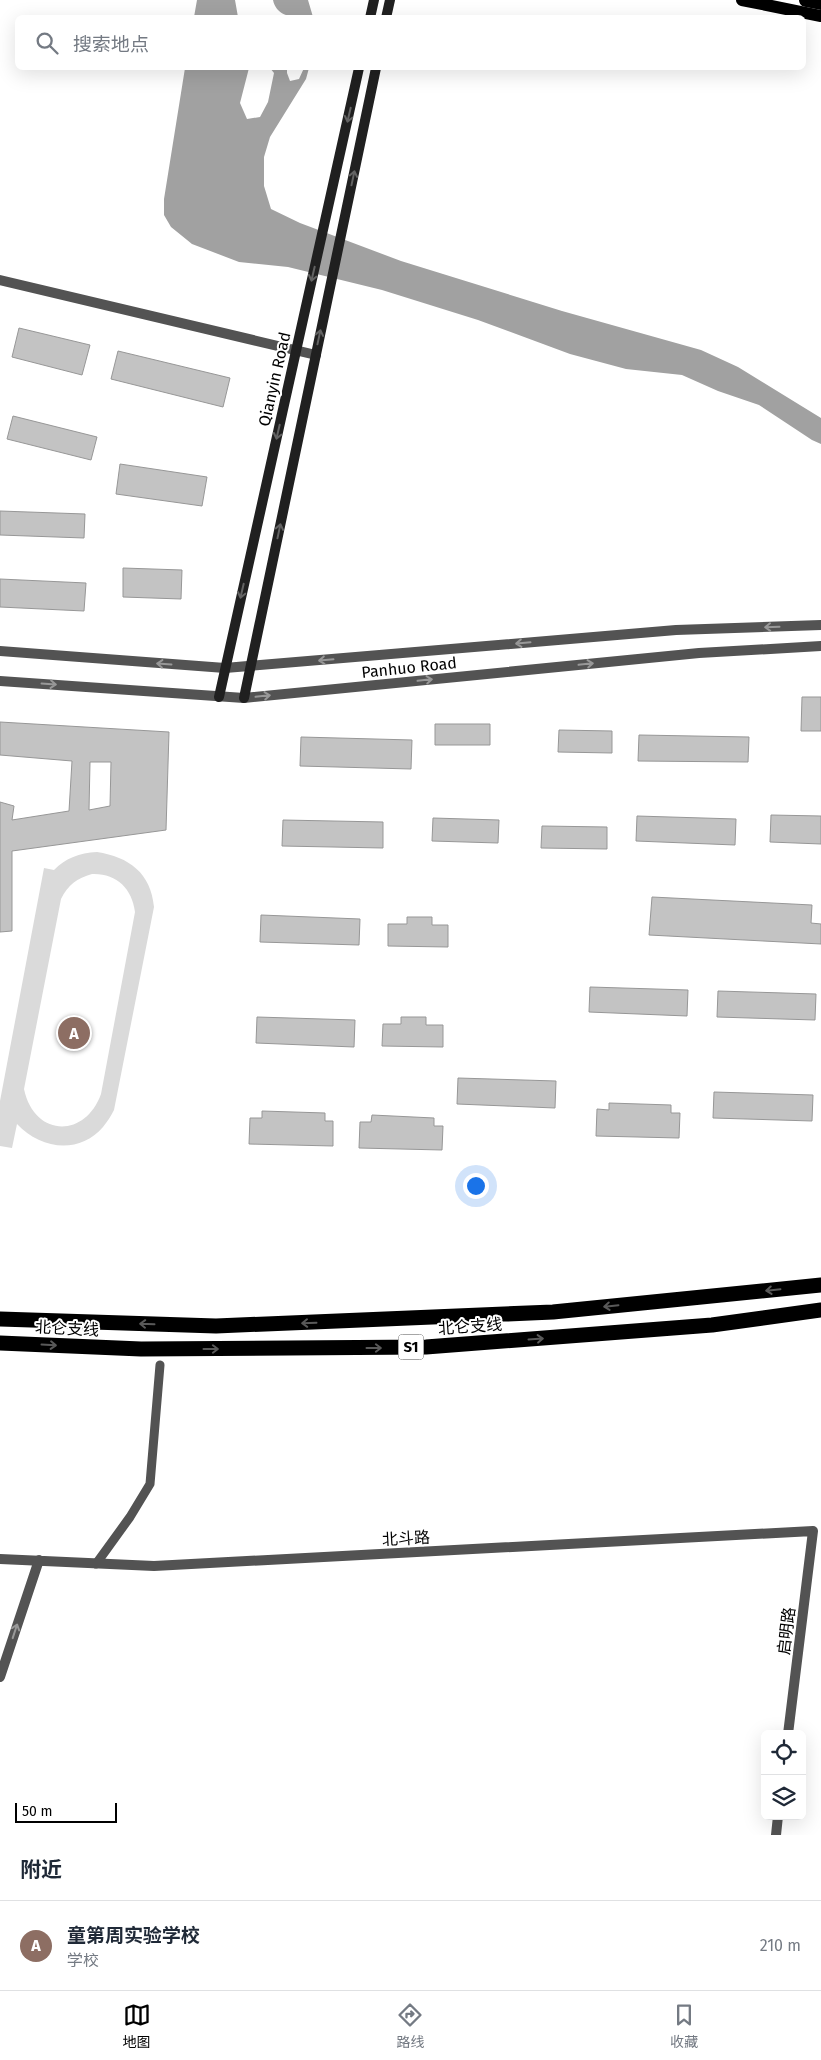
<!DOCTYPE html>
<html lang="zh">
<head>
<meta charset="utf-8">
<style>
  body { margin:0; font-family:"Fira Sans","Noto Sans SC",sans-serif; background:#f6f6f7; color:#1f2937 }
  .controls { position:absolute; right:15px; bottom:15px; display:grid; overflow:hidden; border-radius:8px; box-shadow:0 5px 20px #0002 }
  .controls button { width:45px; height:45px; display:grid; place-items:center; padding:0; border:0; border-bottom:1px solid #e0e1e3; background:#fff; color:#1f2937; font:25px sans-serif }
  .scale { position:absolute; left:15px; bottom:12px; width:102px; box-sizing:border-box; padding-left:5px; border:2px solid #000; border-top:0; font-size:14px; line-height:18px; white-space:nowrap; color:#000; -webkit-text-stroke:4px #fff; paint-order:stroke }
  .you { position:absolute; left:475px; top:1185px; width:18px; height:18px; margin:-12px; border:4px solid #fff; border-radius:50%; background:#1a73e8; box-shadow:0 0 0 8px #1a73e833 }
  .badge { display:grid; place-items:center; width:32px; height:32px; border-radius:50%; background:#000; color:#fff; font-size:16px; font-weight:700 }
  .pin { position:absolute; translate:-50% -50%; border:2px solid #fff; box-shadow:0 1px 5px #0006 }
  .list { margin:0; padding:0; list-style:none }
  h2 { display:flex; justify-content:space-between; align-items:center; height:65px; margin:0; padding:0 20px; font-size:21px }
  h2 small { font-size:16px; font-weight:400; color:#747a83 }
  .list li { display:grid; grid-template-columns:32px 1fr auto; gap:15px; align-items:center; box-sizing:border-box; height:90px; padding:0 20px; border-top:1px solid #e0e1e3 }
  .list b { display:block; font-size:19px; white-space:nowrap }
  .list p { margin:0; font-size:16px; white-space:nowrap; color:#747a83 }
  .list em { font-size:16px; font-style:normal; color:#747a83 }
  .icon { flex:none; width:28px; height:28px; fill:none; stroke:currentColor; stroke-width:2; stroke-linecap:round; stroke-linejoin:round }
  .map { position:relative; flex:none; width:821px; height:1835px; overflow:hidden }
  .search { position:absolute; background:#fff; box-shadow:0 5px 20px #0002; left:15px; right:15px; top:15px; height:55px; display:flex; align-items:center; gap:12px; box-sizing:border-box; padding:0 18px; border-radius:8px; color:#747a83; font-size:19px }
  .sheet { height:155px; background:#fff }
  nav { display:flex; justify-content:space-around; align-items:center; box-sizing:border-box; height:70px; border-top:1px solid #e0e1e3; background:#fff; font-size:14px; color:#747a83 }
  nav a { display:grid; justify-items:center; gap:2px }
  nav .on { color:#000 }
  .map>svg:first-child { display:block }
</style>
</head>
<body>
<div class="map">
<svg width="821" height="1835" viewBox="0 0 821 1835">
  <rect width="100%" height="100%" fill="#fff"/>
  <path fill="#dadada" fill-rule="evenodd" d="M 97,852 C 129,857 151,873 154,907 L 114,1110 C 111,1116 107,1122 103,1127 C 79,1155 40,1149 17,1124 L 12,1148 L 0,1146 L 0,1101 L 44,868 L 54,870 C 66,858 79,853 97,852 ZM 92,874 C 116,873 132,888 135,912 L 101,1094 C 85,1139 34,1137 24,1089 L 61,899 C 68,885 77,878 92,874 Z"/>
  <path fill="#a1a1a1" d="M 197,0 L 235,0 L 238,17 L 194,17 Z
    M 273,0 L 308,0 L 313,17 C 298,18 277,19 273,0 Z
    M 185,68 L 249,68 L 240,103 L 247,119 L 260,117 L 268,102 L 274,73 L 270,68 L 287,68 L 287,73 L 290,81 L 299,79 L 304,68 L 309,68 L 306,79 L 270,137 L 264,157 L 264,186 L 271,209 L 300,223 L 401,261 L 562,311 L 701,350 L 738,367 L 821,418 L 821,444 L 812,440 L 759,405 L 718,391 L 682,375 L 626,369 L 570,354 L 478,320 L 382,290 L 288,267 L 239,262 L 192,244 L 171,227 L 164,215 L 164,199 Z"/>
  <path fill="#c3c3c3" stroke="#979797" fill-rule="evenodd" d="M 19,328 L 90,345 L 82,375 L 12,357 Z
    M 118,351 L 230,378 L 223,407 L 111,379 Z
    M 13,416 L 97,437 L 91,460 L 7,439 Z
    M 120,464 L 207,477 L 202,506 L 116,494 Z
    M 0,511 L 85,514 L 84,538 L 0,535 Z
    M 123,568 L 182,570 L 181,599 L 123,597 Z
    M 0,579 L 86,583 L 84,611 L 0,607 Z
    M 802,697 L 821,697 L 821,731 L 801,731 Z
    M 0,722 L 169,732 L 166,830 L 12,851 L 12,931 L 0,932 L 0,802 L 14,806 L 12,820 L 69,811 L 72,761 L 0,755 ZM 90,762 L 111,762 L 110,806 L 89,810 Z
    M 435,724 L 490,724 L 490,745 L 435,745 Z
    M 559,730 L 612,731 L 612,753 L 558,752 Z
    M 639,735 L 749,737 L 748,762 L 638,761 Z
    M 301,737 L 412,740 L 411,769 L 300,766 Z
    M 771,815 L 821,816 L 821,844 L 770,842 Z
    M 637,816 L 736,819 L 735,845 L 636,841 Z
    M 433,818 L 499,820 L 498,843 L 432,841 Z
    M 283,820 L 383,822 L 383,848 L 282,846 Z
    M 542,826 L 607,827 L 607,849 L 541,848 Z
    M 652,897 L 812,905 L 811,923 L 821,924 L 821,944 L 649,935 Z
    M 261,915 L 360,919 L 359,945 L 260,942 Z
    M 407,917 L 432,917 L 432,925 L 448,925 L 448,947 L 388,946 L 388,924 L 407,924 Z
    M 590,987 L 688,990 L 687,1016 L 589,1012 Z
    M 718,991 L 816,994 L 815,1020 L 717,1017 Z
    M 257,1017 L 355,1020 L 354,1047 L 256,1043 Z
    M 401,1017 L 426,1017 L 426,1025 L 443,1025 L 443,1047 L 382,1046 L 383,1024 L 401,1024 Z
    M 458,1078 L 556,1081 L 555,1108 L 457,1104 Z
    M 714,1092 L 813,1095 L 812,1121 L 713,1118 Z
    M 609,1103 L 671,1105 L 671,1113 L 680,1113 L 679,1138 L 596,1136 L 597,1109 L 609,1110 Z
    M 262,1111 L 325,1113 L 325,1121 L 333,1121 L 333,1146 L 249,1144 L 250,1118 L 262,1118 Z
    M 372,1115 L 434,1118 L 434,1126 L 443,1126 L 442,1150 L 359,1148 L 360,1122 L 371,1122 Z"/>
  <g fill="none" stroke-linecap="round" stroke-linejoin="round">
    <path stroke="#535353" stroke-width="9" d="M 96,1564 L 130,1517 L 150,1484 L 160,1365"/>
    <path stroke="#535353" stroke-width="10" d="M 0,280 L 316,355"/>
    <path stroke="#535353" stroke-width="10" d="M 0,651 L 225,668 L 676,630 L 821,625
      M 0,681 L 244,698 L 699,653 L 821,646
      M 0,1559 L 154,1566 L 813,1531 L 788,1734
      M 0,1677 L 39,1560
      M 776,1835 L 778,1816"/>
    <path stroke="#202020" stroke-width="10" d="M 370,18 L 374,0
      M 386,18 L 390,0
      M 219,697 L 359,68
      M 244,698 L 376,68"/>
    <path stroke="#000" stroke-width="12" d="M 742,0 L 821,16"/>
    <path stroke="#000" stroke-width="14" d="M 806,0 L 821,3"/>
    <path stroke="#000" stroke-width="15" d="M 0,1319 L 216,1326 L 553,1312 L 821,1285
      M 0,1343 L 141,1349 L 426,1347 L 712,1325 L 821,1310"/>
  </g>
  <defs><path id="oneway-shaft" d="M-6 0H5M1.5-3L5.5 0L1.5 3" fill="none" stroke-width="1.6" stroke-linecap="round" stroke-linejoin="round" transform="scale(1.25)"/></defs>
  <g stroke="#636363">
    <use href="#oneway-shaft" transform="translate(349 115) rotate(103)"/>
    <use href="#oneway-shaft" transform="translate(353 178) rotate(-78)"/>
    <use href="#oneway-shaft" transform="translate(313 274) rotate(103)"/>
    <use href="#oneway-shaft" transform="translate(319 337) rotate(-78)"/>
    <use href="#oneway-shaft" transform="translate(278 432) rotate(103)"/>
    <use href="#oneway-shaft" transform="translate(279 531) rotate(-78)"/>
    <use href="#oneway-shaft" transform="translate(242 591) rotate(103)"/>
  </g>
  <g stroke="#989898">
    <use href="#oneway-shaft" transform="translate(772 627) rotate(178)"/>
    <use href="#oneway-shaft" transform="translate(523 643) rotate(175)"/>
    <use href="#oneway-shaft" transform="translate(326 660) rotate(175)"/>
    <use href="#oneway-shaft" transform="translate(164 664) rotate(-176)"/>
    <use href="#oneway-shaft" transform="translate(586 664) rotate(-6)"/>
    <use href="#oneway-shaft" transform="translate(425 680) rotate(-6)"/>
    <use href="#oneway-shaft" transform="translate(49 684) rotate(4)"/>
    <use href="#oneway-shaft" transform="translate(263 696) rotate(-6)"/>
    <use href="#oneway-shaft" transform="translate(15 1631) rotate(-72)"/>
  </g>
  <g stroke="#595959">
    <use href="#oneway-shaft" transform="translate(773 1290) rotate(174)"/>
    <use href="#oneway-shaft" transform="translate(611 1306) rotate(174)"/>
    <use href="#oneway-shaft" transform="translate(309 1323) rotate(178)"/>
    <use href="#oneway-shaft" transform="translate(147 1324) rotate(-178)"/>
    <use href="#oneway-shaft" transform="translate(536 1339) rotate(-4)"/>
    <use href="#oneway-shaft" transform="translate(49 1345) rotate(3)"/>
    <use href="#oneway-shaft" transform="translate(374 1348)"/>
    <use href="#oneway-shaft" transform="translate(211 1349)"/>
  </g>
  <g text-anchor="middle" stroke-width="4" stroke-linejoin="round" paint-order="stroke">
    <rect fill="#fff" stroke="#4c4c4c" stroke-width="1" x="398.5" y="1334.5" width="25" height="25" rx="4"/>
    <g font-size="15" font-weight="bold" fill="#000">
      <text x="411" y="1352">S1</text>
    </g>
    <g font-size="16" fill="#000" stroke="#fff">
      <text transform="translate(274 379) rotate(-77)" y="6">Qianyin Road</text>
      <text transform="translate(409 667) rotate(-6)" y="6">Panhuo Road</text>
      <text transform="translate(470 1326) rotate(-4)" y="6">北仑支线</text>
      <text transform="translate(67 1328) rotate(3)" y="6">北仑支线</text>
      <text transform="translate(406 1538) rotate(-3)" y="6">北斗路</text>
      <text transform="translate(786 1631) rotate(-83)" y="6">启明路</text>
    </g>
  </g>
</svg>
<div class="controls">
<button><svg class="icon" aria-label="locate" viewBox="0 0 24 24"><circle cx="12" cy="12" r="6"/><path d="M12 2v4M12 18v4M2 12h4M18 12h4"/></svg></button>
<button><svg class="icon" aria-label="layers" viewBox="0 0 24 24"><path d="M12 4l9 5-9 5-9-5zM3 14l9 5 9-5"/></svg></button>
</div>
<div class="scale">50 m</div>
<div class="you"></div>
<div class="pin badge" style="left:74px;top:1033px;background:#8d6e63">A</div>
<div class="search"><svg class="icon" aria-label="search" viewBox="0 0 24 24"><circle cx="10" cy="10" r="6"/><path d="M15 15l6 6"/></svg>搜索地点</div>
</div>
<section class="sheet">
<h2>附近<small></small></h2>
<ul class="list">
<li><span class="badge" style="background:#8d6e63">A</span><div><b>童第周实验学校</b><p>学校</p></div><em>210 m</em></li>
</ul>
</section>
<nav>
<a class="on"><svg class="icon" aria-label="map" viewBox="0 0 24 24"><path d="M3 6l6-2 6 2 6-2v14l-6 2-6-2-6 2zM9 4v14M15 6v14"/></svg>地图</a>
<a><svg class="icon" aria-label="directions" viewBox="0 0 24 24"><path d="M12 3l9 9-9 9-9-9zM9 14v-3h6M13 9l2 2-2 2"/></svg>路线</a>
<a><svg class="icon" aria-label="saved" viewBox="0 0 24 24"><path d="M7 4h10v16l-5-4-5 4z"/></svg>收藏</a>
</nav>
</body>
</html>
